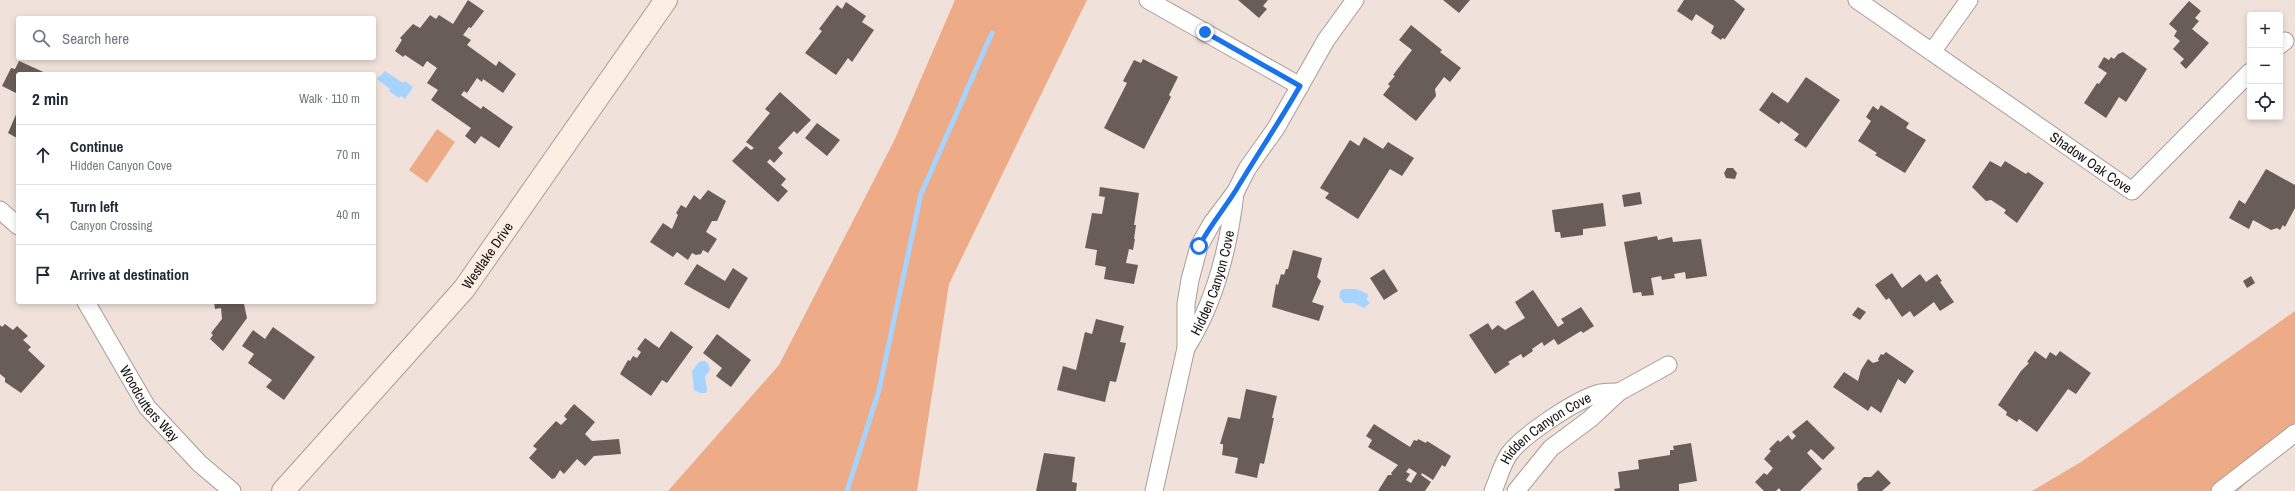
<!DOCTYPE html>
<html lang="en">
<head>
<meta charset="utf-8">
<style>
  body { margin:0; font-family:"Archivo Narrow",sans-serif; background:#f2f2f3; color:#1f2937 }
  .controls { position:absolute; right:12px; top:12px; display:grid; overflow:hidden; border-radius:4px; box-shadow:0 2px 6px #0003 }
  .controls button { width:36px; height:36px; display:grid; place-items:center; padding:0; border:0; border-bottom:1px solid #e0e1e3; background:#fff; color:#1f2937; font:20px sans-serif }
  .stop { position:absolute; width:12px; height:12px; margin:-9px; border:3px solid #1a73e8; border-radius:50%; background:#fff }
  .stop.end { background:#1a73e8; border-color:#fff; box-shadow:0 1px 4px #0008 }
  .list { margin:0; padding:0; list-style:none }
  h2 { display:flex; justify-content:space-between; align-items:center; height:52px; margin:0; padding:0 16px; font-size:17px }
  h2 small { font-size:13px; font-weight:400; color:#747a83 }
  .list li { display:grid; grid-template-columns:26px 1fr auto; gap:12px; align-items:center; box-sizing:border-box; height:60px; padding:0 16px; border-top:1px solid #e0e1e3 }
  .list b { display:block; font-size:15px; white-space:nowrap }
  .list p { margin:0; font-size:13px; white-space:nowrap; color:#747a83 }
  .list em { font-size:13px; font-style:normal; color:#747a83 }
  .icon { flex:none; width:22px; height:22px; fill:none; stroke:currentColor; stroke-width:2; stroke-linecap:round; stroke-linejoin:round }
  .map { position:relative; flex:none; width:2295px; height:491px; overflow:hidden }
  .search { position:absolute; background:#fff; box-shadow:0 2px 6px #0003; left:16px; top:16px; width:360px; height:44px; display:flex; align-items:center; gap:10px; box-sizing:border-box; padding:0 14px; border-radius:4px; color:#747a83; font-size:15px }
  .panel { position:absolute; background:#fff; box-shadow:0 2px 6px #0003; left:16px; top:72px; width:360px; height:232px; border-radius:4px }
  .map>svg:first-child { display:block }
</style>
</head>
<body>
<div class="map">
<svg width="2295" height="491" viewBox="0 0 2295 491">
  <rect width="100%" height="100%" fill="#f0e2db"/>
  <path fill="#edab87" d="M 955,0 L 1087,0 L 949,284 L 917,491 L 668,491 L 779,365 L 894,141 Z
    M 437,129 L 455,142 L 427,183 L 409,170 Z
    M 2295,311 L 2295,443 L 2255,474 L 2238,491 L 2032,491 L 2081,462 Z"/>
  <path fill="#a6d4fe" d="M 385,71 L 403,83 L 405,81 L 413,87 L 405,99 L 401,96 L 399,98 L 389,91 L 390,89 L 377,79 Z
    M 1344,289 L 1356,289 L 1368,294 L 1367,300 L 1370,303 L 1364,308 L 1354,303 L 1344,303 L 1339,297 L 1341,290 Z
    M 705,361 L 709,365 L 710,370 L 705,376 L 707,390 L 706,393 L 700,393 L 694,390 L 692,371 L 699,362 Z"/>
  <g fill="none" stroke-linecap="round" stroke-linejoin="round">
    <path stroke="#a6d4fe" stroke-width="5" d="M 847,491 L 879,390 L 921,194 L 992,33"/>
  </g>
  <path fill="#695d57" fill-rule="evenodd" d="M 468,0 L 484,11 L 471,28 L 469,27 L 463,35 L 471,40 L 467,45 L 496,66 L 499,61 L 516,74 L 503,93 L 483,79 L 482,82 L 477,78 L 467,93 L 464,91 L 461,95 L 481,109 L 483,106 L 513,127 L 499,148 L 481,136 L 475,144 L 465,136 L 471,128 L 431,100 L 438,90 L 427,83 L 437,68 L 427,61 L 423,67 L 405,55 L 403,57 L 395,51 L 402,40 L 400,38 L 413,24 L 420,28 L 430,15 L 436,19 L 439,15 L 453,24 Z
    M 1238,0 L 1268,0 L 1263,6 L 1267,9 L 1259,18 Z
    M 1443,0 L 1470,0 L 1459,13 Z
    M 1684,0 L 1734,0 L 1745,9 L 1725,39 L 1722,38 L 1721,40 L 1711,33 L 1714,26 L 1696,14 L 1692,21 L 1677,11 Z
    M 2189,1 L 2201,11 L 2195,18 L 2199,21 L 2192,29 L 2209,43 L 2186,69 L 2180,63 L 2184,59 L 2173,49 L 2180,41 L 2174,36 L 2177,31 L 2169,24 Z
    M 846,2 L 866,16 L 862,22 L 874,30 L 852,62 L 848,58 L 836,75 L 805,53 L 822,31 L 819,29 L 837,5 L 842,9 Z
    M 1411,25 L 1442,50 L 1440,52 L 1461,68 L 1450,82 L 1444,77 L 1435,89 L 1436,96 L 1416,121 L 1383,95 L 1390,86 L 1388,84 L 1395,76 L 1393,75 L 1412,50 L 1399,40 Z
    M 2123,52 L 2147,69 L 2126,102 L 2119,97 L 2106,118 L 2084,103 L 2097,83 L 2099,84 L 2107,73 L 2098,67 L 2104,57 L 2109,60 L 2111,57 L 2114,59 L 2118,54 Z
    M 1143,59 L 1178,77 L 1169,95 L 1171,97 L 1144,149 L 1104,128 L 1127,83 L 1123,81 L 1134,60 L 1141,63 Z
    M 19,61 L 48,74 L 18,74 L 18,94 L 2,86 L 11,68 L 15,69 Z
    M 1806,77 L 1840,100 L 1806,148 L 1794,140 L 1799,134 L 1781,121 L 1779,124 L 1759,110 L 1772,92 L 1788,103 Z
    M 780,92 L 811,120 L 797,134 L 794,131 L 778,148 L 783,153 L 774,163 L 770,159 L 767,162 L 786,179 L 781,185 L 788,191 L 778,202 L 732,161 L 746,146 L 751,150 L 754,148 L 746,142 L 770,113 L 765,109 Z
    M 1881,105 L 1909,123 L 1906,128 L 1926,140 L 1905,173 L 1875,155 L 1877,153 L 1858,141 L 1871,121 L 1866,117 L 1873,106 L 1878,110 Z
    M 18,110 L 18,136 L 17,138 L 8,133 Z
    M 817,123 L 840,140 L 827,156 L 805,138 Z
    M 1364,137 L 1383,149 L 1388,142 L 1414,158 L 1402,176 L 1390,169 L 1358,219 L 1325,198 L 1329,193 L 1320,188 L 1350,140 L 1359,146 Z
    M 1990,161 L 2001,167 L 2005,161 L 2026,174 L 2028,172 L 2044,183 L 2017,223 L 2004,213 L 2006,210 L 1991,200 L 1986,201 L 1972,187 Z
    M 1727,168 L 1733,168 L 1737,173 L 1735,179 L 1726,178 L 1724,173 Z
    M 2266,169 L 2295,185 L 2295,208 L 2285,227 L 2283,225 L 2280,230 L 2277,228 L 2271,230 L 2253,220 L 2249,229 L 2229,218 L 2239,200 L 2245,204 Z
    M 1100,187 L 1139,193 L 1134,225 L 1136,225 L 1134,239 L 1135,239 L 1133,250 L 1129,249 L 1126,263 L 1138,265 L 1134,284 L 1104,279 L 1106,267 L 1095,265 L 1097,250 L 1085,248 L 1092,213 L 1102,214 L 1105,197 L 1099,196 Z
    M 708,190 L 726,201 L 717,221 L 712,221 L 706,232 L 717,239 L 708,253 L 703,250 L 701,254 L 696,255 L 692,253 L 688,260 L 677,252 L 673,257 L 650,242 L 663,223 L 672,229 L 678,215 L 676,213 L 681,205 L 686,208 L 694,195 L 700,200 Z
    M 1640,192 L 1642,204 L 1624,207 L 1622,195 Z
    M 1603,203 L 1606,226 L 1583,229 L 1583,235 L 1561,238 L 1560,232 L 1555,232 L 1552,210 Z
    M 1657,236 L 1658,240 L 1672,237 L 1673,242 L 1701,239 L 1707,276 L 1686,279 L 1685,272 L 1674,274 L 1675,278 L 1662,280 L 1661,276 L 1651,278 L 1654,295 L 1642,296 L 1641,292 L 1633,293 L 1624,242 Z
    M 1293,250 L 1322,258 L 1317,277 L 1321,281 L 1312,302 L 1324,306 L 1319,321 L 1272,307 L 1276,284 L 1278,285 L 1281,274 L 1284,275 L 1286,269 L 1288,269 Z
    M 697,264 L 725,281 L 733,268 L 748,278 L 729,309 L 684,284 Z
    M 1384,269 L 1398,291 L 1384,300 L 1370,278 Z
    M 1892,273 L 1902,288 L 1920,274 L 1926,282 L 1937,274 L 1942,281 L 1940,282 L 1954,302 L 1940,311 L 1934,302 L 1914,317 L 1910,311 L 1902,317 L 1889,298 L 1886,300 L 1875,285 Z
    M 2251,276 L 2255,283 L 2247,288 L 2243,281 Z
    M 1533,290 L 1558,327 L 1564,323 L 1561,319 L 1581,307 L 1594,326 L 1583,333 L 1581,331 L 1558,345 L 1554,339 L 1544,346 L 1542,342 L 1532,349 L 1533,351 L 1523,358 L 1521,354 L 1508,362 L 1510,364 L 1495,374 L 1469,335 L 1488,323 L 1492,330 L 1498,325 L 1505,330 L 1525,318 L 1515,302 Z
    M 214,302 L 244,304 L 247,318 L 223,351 L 210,339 L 213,335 L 211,333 L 222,319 L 221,308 L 215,309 Z
    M 1858,307 L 1866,312 L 1860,320 L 1852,315 Z
    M 1096,319 L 1124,326 L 1120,342 L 1126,343 L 1116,382 L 1110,381 L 1105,402 L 1057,390 L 1063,366 L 1076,370 L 1085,332 L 1092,334 Z
    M 5,324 L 13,330 L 17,326 L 28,336 L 23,340 L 31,347 L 28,350 L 45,366 L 21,393 L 5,382 L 5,378 L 0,374 L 0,325 L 2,327 Z
    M 273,327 L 315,357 L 284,400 L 266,387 L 272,380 L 248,363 L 254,354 L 242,346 L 253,330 L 265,339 Z
    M 671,331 L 693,347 L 667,383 L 662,380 L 651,396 L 620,374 L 628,360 L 630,361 L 633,356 L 637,358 L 641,352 L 637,349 L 645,338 L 659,348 Z
    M 717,334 L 751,360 L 731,387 L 716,376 L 722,368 L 703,353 Z
    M 2035,351 L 2046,359 L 2050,352 L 2056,356 L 2060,351 L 2091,373 L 2076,394 L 2068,389 L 2037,432 L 2019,419 L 2017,422 L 2006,415 L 2007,412 L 1998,405 L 2021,371 L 2029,363 L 2027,362 Z
    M 1886,352 L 1914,371 L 1905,384 L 1898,379 L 1881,413 L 1871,406 L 1868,411 L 1833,387 L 1844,372 L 1858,381 L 1861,370 L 1868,359 L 1873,363 L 1879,361 L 1878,359 L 1881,354 L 1883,355 Z
    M 1246,389 L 1277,396 L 1272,418 L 1274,418 L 1264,464 L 1260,463 L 1257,478 L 1235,473 L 1238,458 L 1222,455 L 1223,448 L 1223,444 L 1220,444 L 1228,417 L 1240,419 Z
    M 574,404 L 595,422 L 585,434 L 592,441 L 619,439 L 621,454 L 594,456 L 585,466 L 577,459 L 564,474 L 560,470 L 555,478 L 552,479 L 529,458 L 537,449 L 533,446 L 556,421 L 561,425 L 567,419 L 564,416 Z
    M 1807,420 L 1835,448 L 1823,460 L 1811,449 L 1807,453 L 1822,469 L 1800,491 L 1781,491 L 1779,488 L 1776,491 L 1764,491 L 1755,482 L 1764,473 L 1767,475 L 1773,468 L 1764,459 L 1771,451 L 1769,449 L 1778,440 L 1780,442 L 1788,435 L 1792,440 L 1796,436 L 1792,432 Z
    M 1374,424 L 1410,447 L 1414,440 L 1417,441 L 1418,439 L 1426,443 L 1427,441 L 1451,456 L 1445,467 L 1442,465 L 1433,480 L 1422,473 L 1421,475 L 1431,482 L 1425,491 L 1378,491 L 1388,475 L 1392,475 L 1391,473 L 1398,465 L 1368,447 L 1372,440 L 1366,436 ZM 1409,468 L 1417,473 L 1411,483 L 1406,480 L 1410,474 L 1406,472 Z
    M 1691,443 L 1697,481 L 1679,484 L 1679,491 L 1615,491 L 1614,489 L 1620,488 L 1618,472 L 1639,469 L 1638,460 L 1670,455 L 1670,450 L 1674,450 L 1673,446 Z
    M 1044,453 L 1075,457 L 1072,482 L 1077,483 L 1076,491 L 1036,491 Z
    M 1878,470 L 1891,483 L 1882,491 L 1858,491 L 1857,484 L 1864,477 L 1871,477 Z"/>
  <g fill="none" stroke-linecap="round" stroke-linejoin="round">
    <g stroke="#a99c95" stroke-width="19">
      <g id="street">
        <path d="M 1148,0 L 1300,86"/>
        <path id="s1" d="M 1857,0 L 2132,191 L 2250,72"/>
        <path d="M 2280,45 L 2285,41"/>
        <path d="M 1932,52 L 1969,0"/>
        <path d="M 0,210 L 18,226"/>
        <path id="s2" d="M 86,302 L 147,407 L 199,463 L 232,491"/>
        <path id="s3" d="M 1186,348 C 1215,303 1229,245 1235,193"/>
        <path d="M 1154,491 L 1186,348 L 1186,304 L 1190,280 L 1199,246 L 1212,223 L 1236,191 L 1247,169 L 1276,128 L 1326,40 L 1355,0"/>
        <path id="s4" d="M 1493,491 C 1498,480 1502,464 1509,454 C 1523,435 1577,399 1600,393 C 1606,392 1613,392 1619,392"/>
        <path d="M 1516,491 L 1551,448 L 1590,419 L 1619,392 L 1668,365"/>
        <path d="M 2220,491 L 2295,433"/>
      </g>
    </g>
    <g stroke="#a99c95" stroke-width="24">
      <g id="secondary">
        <path id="s5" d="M 283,491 L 464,289 L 666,0"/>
      </g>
    </g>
    <use href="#street" stroke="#fff" stroke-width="17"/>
    <use href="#secondary" stroke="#fdeee4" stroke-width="22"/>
  </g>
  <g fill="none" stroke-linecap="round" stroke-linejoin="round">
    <path stroke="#1a73e8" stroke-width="5" d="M 1199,246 C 1210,226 1224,209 1236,190 C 1257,155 1280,121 1300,86 L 1205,32"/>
  </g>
  <g text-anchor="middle" stroke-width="4" stroke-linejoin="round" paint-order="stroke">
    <g font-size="14" fill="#181311" stroke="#fff">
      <text dy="5" stroke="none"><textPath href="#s1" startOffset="285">Shadow Oak Cove</textPath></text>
      <text dy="5" stroke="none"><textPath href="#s5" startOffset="312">Westlake Drive</textPath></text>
      <text dy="5" stroke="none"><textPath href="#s3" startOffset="71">Hidden Canyon Cove</textPath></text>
      <text dy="5" stroke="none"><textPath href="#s2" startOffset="120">Woodcutters Way</textPath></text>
      <text dy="5" stroke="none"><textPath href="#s4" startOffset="85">Hidden Canyon Cove</textPath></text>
    </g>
  </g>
</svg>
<div class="controls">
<button>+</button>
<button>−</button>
<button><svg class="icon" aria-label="locate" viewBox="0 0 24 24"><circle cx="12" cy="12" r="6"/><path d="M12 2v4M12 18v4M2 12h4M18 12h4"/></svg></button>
</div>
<div class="stop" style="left:1199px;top:246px"></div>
<div class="stop end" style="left:1205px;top:32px"></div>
<div class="search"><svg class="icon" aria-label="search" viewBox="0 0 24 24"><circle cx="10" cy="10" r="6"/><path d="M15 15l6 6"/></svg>Search here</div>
<section class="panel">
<h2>2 min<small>Walk · 110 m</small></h2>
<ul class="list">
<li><svg class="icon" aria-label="ahead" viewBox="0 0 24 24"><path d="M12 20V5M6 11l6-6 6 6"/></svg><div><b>Continue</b><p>Hidden Canyon Cove</p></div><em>70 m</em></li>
<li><svg class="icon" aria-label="left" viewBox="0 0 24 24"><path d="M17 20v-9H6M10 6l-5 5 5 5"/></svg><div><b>Turn left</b><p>Canyon Crossing</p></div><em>40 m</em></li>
<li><svg class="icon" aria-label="arrive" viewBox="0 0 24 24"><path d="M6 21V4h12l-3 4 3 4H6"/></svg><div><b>Arrive at destination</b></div></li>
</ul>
</section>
</div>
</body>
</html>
